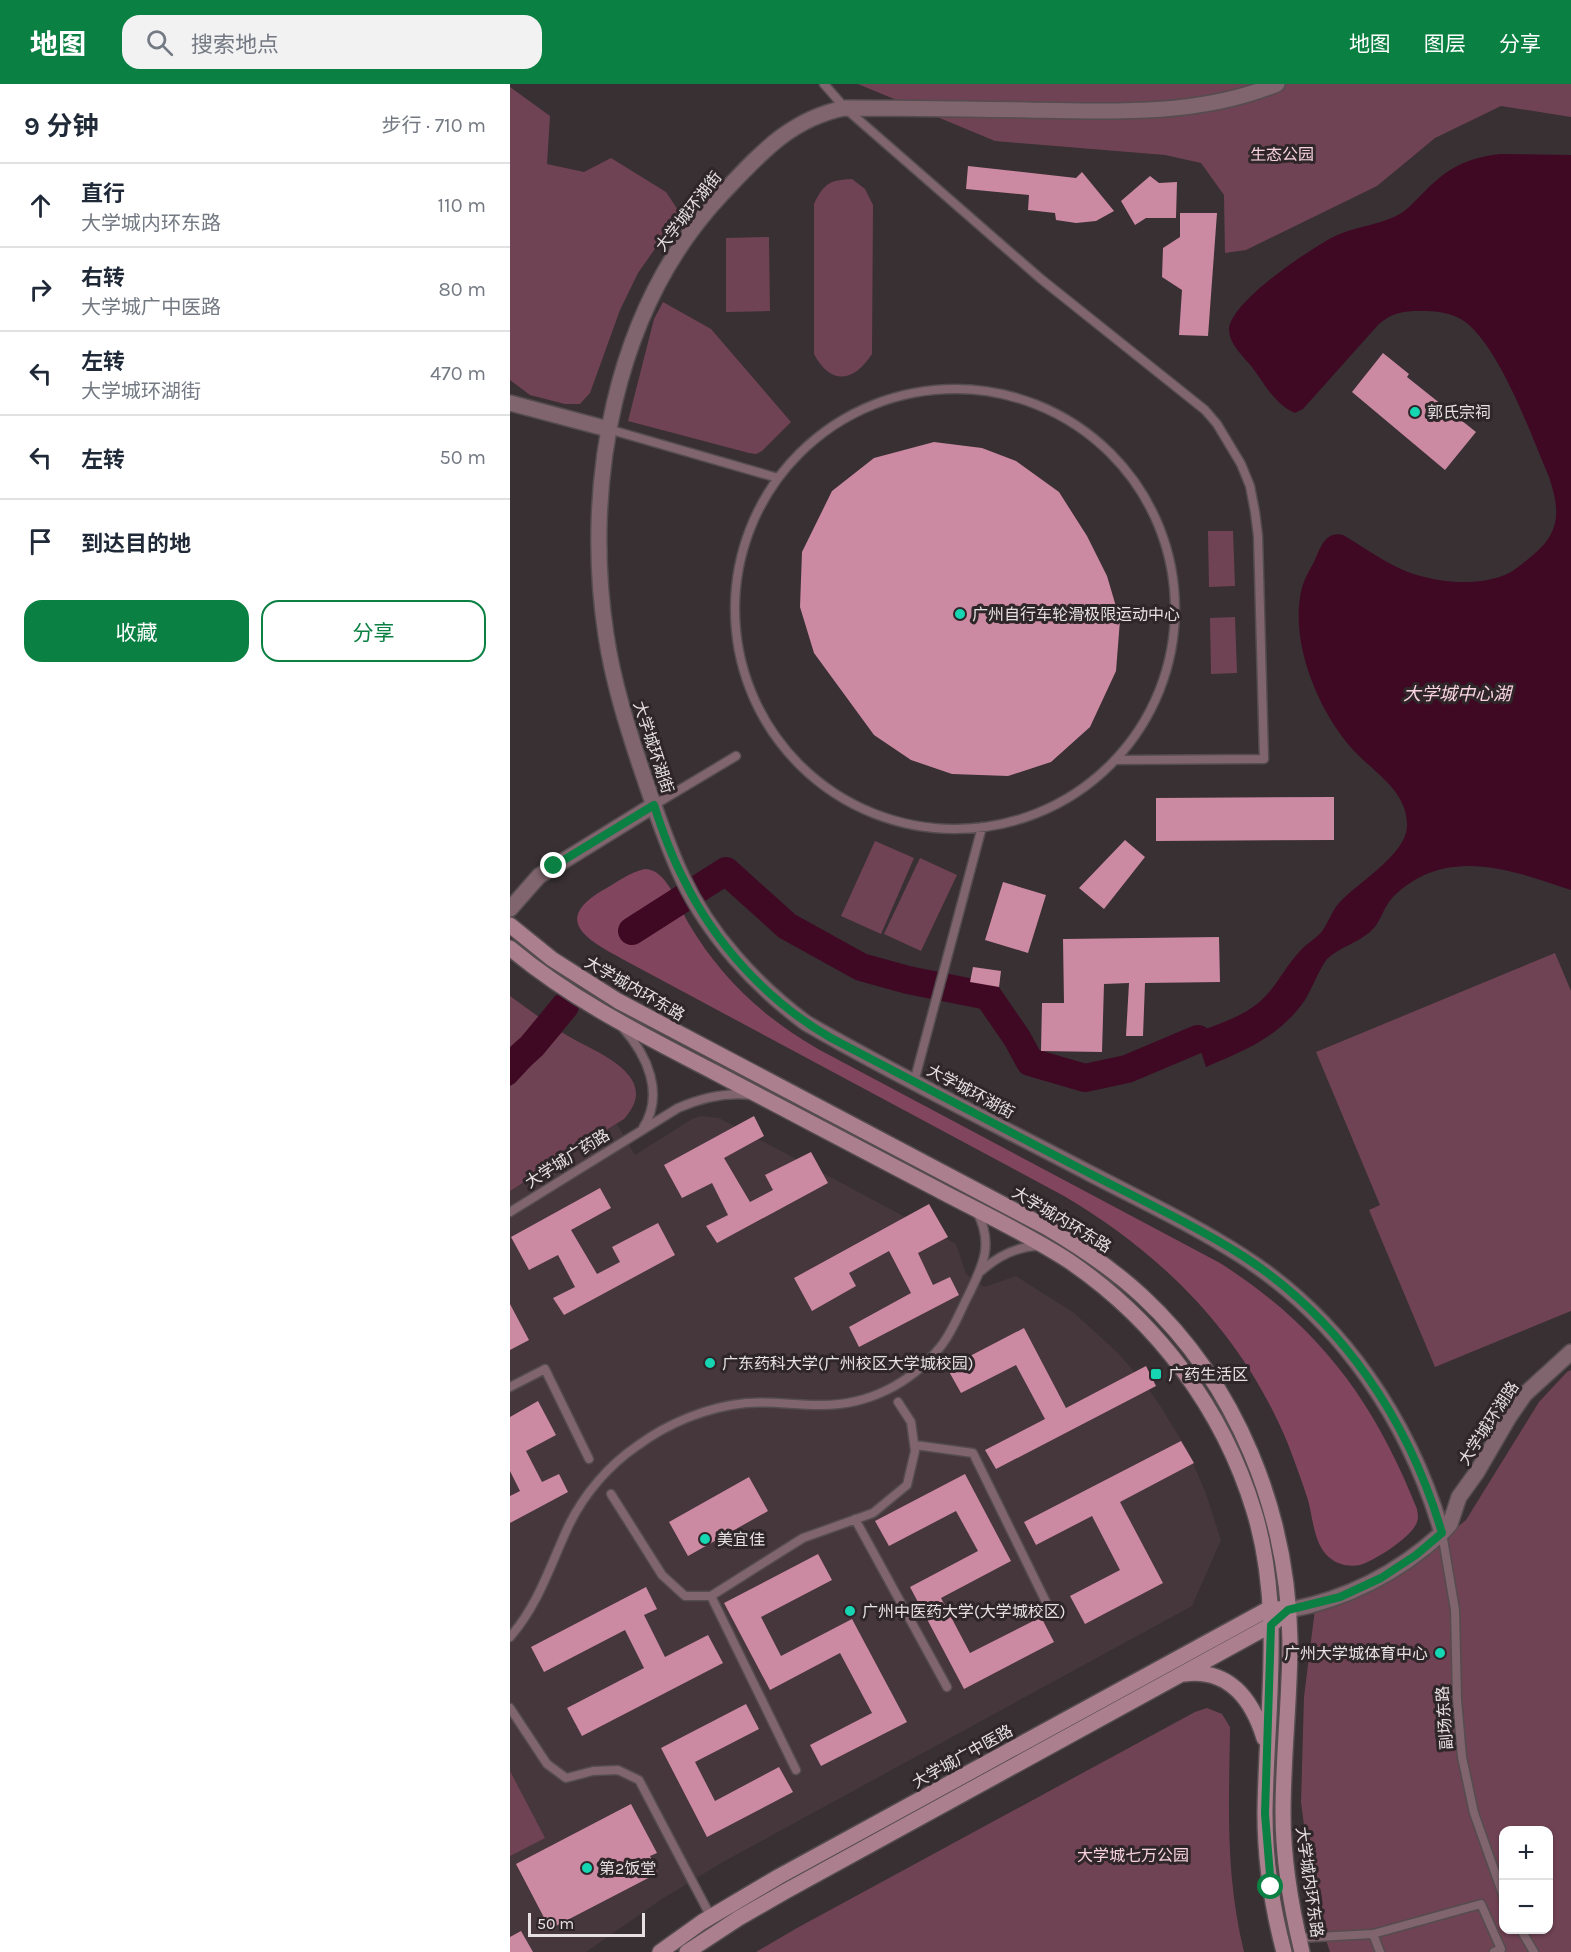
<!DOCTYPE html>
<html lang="zh">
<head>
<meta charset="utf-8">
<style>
  body { margin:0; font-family:Karla,"Noto Sans SC",sans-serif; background:#f2f2f3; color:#1f2937 }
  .controls { position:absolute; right:18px; bottom:18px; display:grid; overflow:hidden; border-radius:12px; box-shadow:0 2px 4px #0004 }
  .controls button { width:54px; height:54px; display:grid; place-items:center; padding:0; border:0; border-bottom:2px solid #e0e1e3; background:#fff; color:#1f2937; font:30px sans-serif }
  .scale { position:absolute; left:18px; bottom:15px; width:117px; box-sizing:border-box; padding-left:6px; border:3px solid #e6e0e2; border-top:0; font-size:16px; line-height:21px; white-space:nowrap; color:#e6e0e2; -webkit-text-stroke:4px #2e2628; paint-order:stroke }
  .stop { position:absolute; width:18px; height:18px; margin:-14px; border:4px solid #0b8043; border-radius:50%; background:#fff }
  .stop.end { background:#0b8043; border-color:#fff; box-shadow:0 2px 6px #0008 }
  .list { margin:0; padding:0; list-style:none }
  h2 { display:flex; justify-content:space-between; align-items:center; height:78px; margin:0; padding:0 24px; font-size:26px }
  h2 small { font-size:20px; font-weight:400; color:#747a83 }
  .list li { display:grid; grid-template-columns:39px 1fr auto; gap:18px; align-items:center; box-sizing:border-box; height:84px; padding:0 24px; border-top:2px solid #e0e1e3 }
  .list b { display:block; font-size:22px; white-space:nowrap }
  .list p { margin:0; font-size:20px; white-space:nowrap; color:#747a83 }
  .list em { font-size:20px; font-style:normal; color:#747a83 }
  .actions { display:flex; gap:12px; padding:18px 24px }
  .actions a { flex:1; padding:14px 0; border:2px solid #0b8043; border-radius:18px; text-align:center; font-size:21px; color:#0b8043 }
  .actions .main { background:#0b8043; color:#fff }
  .icon { flex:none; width:33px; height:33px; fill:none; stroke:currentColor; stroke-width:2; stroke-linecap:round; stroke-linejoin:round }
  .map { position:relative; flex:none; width:1061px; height:1868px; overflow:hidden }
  header { display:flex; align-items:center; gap:36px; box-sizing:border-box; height:84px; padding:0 30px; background:#0b8043; color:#fff }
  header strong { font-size:28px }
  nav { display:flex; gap:33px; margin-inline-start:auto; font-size:21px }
  .search { width:420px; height:54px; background:#f2f2f3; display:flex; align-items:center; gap:15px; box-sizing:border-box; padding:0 21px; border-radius:18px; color:#747a83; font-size:22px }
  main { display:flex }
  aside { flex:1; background:#fff }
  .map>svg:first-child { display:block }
</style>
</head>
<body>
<header>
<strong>地图</strong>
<div class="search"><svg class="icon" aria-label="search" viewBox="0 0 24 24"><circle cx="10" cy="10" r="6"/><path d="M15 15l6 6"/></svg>搜索地点</div>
<nav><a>地图</a><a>图层</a><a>分享</a></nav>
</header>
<main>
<aside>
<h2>9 分钟<small>步行 · 710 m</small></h2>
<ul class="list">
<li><svg class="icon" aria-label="ahead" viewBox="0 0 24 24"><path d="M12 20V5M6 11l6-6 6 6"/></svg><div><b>直行</b><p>大学城内环东路</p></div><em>110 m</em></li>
<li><svg class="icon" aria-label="right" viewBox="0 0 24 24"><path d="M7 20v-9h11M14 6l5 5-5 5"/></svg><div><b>右转</b><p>大学城广中医路</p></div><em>80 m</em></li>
<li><svg class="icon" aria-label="left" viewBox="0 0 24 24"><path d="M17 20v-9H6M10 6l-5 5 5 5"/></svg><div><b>左转</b><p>大学城环湖街</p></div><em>470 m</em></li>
<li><svg class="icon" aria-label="left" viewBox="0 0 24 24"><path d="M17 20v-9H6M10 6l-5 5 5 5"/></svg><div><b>左转</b></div><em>50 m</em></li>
<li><svg class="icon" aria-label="arrive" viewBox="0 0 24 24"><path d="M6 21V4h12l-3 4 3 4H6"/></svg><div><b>到达目的地</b></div></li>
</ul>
<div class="actions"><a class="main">收藏</a><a>分享</a></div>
</aside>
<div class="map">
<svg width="1061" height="1868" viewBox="0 0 1061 1868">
  <rect width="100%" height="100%" fill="#383032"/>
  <path fill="#46373c" d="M 191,1032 L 209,1034 L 446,1160 L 456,1190 L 474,1203 L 506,1192 L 564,1229 L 607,1268 L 635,1300 L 649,1320 L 678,1367 L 696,1410 L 711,1456 L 682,1522 L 213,1778 L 152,1815 L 76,1868 L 0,1868 L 0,1107 L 107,1040 L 125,1071 L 182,1035 Z"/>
  <path fill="#704354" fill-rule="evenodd" d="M 348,0 L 1061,0 L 1061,33 L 991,22 L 925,54 L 867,102 L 736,166 L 715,169 L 714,111 L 691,79 L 655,71 L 485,57 Z
    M 0,3 L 40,32 L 37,80 L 74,88 L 101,74 L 156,108 L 170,129 L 128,189 L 110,226 L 80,309 L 70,320 L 55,320 L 20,311 L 0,296 Z
    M 342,95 L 355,105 L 363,121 L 362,270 C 344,298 321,302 304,270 L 304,120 C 314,99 320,96 342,95 Z
    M 259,153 L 260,227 L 216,228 L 216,154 Z
    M 153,218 L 201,245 L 281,338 L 252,367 L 246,370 L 239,369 L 118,337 L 144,235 Z
    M 698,447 L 723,447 L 725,502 L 699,503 Z
    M 725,533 L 727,589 L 701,590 L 700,534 Z
    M 365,757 L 404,774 L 371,850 L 331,832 Z
    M 410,774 L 447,791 L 411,867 L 374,850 Z
    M 1045,869 L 1061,907 L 1061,1227 L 925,1283 L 859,1126 L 870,1121 L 806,968 Z
    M 0,912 C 19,926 38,940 58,952 C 87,969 153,992 114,1035 L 0,1107 Z
    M 1061,1286 L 1061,1868 L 820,1868 L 804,1819 L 791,1718 L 794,1613 L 805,1525 L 909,1475 L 956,1436 L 1029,1318 L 1057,1288 ZM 993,1746 L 1038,1746 L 1038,1846 L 993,1846 Z
    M 697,1624 L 712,1630 L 720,1643 C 719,1723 715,1789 734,1868 L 246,1868 L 287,1844 L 685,1628 Z
    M 0,1687 L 35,1754 L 0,1772 Z"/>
  <path fill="#81455e" d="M 135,785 C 157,785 169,823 179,840 C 211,894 254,934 308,965 L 710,1179 C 809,1242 864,1317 907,1425 C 908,1431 909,1436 905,1442 C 898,1455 864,1477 850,1481 C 840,1483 828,1481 820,1474 C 804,1462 803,1434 798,1416 C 792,1397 785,1379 778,1360 C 733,1251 654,1171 554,1112 L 116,877 C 83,859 38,838 93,806 C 106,799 120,788 135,785 Z"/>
  <path fill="#3f0924" d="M 990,70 L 1061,71 L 1061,806 C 1001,786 936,761 883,813 C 873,823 871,839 860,848 C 847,859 830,863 817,875 C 808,887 803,903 795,916 C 769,953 736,966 696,983 L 685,949 C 706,941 729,934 747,920 C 765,906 774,884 790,867 C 797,859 806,855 813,846 C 819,837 822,827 829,819 C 847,799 897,770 897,742 C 898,708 865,689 844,667 C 809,629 780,560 791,508 C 793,497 799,487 804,478 C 810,465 815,446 833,451 C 852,462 872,477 893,486 C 922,498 962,503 992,492 C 1004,488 1013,479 1023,471 C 1051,448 1050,426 1039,393 C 1021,351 990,263 954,237 C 941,228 925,227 910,227 C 893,227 881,229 868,241 L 793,325 L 785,329 C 765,321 754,299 742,283 C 733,272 719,260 719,245 C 721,217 799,166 823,153 C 842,143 864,142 884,133 C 896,128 905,117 915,107 C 938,84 956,74 990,70 Z
    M 28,938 L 52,948 L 5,999 L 0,1002 L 0,968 Z"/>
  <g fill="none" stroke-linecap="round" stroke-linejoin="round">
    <path stroke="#3f0924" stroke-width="28" d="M 122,847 L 216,787 L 277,842 L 351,883 L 398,896 L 478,912 L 507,954 L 520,978 L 575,994 L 617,985 L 688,955
      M 0,982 L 22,962 L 55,922"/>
  </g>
  <path fill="#cc89a2" d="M 458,82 L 566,94 L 572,88 L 604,127 L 586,137 L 566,139 L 546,136 L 545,129 L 518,126 L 519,111 L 456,105 Z
    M 640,92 L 649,99 L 667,98 L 666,134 L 636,134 L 625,141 L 611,117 Z
    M 670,129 L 707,129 L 698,252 L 669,251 L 672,206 L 652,193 L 653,164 L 670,153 Z
    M 873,269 L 899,290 L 897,293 L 966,348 L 935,386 L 842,308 Z
    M 424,358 L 472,364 L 506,377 L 549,408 L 577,452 L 597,492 L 610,536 L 606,587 L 580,643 L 541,678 L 498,692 L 442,690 L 401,676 L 364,651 L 304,569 L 290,523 L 292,468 L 322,407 L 364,374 Z
    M 824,713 L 824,756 L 646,757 L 646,714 Z
    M 615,756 L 635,773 L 594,825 L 569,804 Z
    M 493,798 L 536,811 L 518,869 L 475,856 Z
    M 709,853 L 710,898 L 635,899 L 633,952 L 616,952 L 619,899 L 594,900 L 592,968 L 531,967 L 532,919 L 554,919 L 553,855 Z
    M 463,883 L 491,887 L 489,903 L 460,898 Z
    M 244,1032 L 254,1052 L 214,1074 L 240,1118 L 263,1106 L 255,1091 L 301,1068 L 318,1099 L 207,1159 L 196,1142 L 218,1131 L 202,1099 L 172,1114 L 154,1081 Z
    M 90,1104 L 101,1124 L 61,1146 L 87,1190 L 110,1178 L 102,1163 L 148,1139 L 165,1171 L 54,1231 L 43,1214 L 65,1203 L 48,1171 L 19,1186 L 1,1153 Z
    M 419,1120 L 438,1153 L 408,1169 L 423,1201 L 440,1193 L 449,1211 L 349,1263 L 339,1243 L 401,1209 L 379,1167 L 339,1189 L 346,1202 L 302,1227 L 284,1194 Z
    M 0,1220 L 19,1256 L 0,1266 Z
    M 514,1244 L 556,1324 L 636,1282 L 646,1302 L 486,1385 L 475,1366 L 535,1335 L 506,1281 L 451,1309 L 437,1284 Z
    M 28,1317 L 46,1351 L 16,1367 L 32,1398 L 49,1390 L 58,1408 L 0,1439 L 0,1412 L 10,1407 L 0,1387 L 0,1333 Z
    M 671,1357 L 684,1379 L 610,1418 L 653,1499 L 575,1540 L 560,1512 L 610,1486 L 582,1432 L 526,1461 L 514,1438 Z
    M 455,1390 L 501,1477 L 431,1514 L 460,1569 L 531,1533 L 544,1558 L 454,1605 L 400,1503 L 468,1467 L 446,1427 L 379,1462 L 365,1437 Z
    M 239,1393 L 258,1427 L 178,1472 L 159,1438 Z
    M 308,1470 L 322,1496 L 251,1533 L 271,1572 L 342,1535 L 397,1638 L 311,1682 L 300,1661 L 362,1629 L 330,1569 L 260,1606 L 214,1519 Z
    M 136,1503 L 147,1525 L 134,1531 L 155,1573 L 198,1551 L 213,1579 L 72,1652 L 57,1624 L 134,1584 L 115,1546 L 34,1588 L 21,1563 Z
    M 236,1620 L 249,1645 L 185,1678 L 205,1717 L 269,1683 L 283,1708 L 197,1753 L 151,1664 Z
    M 121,1720 L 147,1769 L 140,1772 L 148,1789 L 40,1845 L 6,1780 Z
    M 11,1847 L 23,1868 L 0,1868 L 0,1853 Z"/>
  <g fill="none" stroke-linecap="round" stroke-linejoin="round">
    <g stroke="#544c4e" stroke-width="11">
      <path id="service" d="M 314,0 L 335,24 L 531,195 L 695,326 L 707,340 L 731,380 L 740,402 L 745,428 L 748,452 L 754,675 L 605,676
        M225 525a220 220 0 1 1 440 0a220 220 0 1 1-440 0Z
        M 98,345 L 268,394
        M 144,721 L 226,672
        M 113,944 C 137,971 155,1010 133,1044
        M 404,998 L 472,743
        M 0,1128 L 168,1024 C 191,1014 216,1008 241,1011
        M 471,1187 C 487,1173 508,1162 530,1162
        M 0,1303 L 35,1285 L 79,1375
        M 405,1361 L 463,1369 L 536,1518
        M 101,1410 L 152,1491 L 175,1512 L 201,1512 L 293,1454 L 363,1429 L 397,1401 L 405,1367 L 401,1338 L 388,1318
        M 345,1435 L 437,1603
        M 932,1449 L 945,1526 L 947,1615 L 952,1673 L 964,1729 L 993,1811
        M 201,1512 L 286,1686
        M 0,1553 C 29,1520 41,1479 59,1441 C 74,1410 99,1381 127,1362 C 158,1339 197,1323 236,1319 C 260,1317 284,1321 309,1321 C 357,1322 401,1300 431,1262 C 443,1247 450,1227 459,1210 C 473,1181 484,1160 467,1128
        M 0,1624 L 37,1680 L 56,1694 L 83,1687 L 108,1686 L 129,1696 L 201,1833
        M 1011,1846 L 1024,1868
        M 863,1850 L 870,1868
        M 789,1854 L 863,1850 L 971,1820 L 991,1865 L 984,1868"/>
    </g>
    <g stroke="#544c4e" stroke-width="18">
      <path id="minor" d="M 0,319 L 98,345"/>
    </g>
    <g stroke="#544c4e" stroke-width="18">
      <path id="tertiary" d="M 767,0 C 690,32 601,28 518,26 C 457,25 396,24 335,24 C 279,35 248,72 210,112 C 104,226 73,401 96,551 C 103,598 117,642 132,687 C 144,722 156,759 172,793 C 199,851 245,901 296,939 C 389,993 486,1040 581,1090 C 631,1116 684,1141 732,1172 C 832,1236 899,1337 932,1449 L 940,1440 L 949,1413 L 967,1388 L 999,1333 L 1015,1310 L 1061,1268
        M 0,825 L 29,792 L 144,721
        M 779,1526 C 838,1515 888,1489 932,1449"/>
    </g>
    <g stroke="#544c4e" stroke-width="18">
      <path id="secondary" d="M 0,841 L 42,875 L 108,917 L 536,1143 C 570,1163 603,1185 632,1212 C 727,1300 778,1428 780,1557 C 780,1614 773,1672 773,1729 C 773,1776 781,1823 792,1868
        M 0,864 C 62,916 133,951 204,988 C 277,1026 350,1065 423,1103 C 468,1127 516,1149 559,1177 C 647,1237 713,1325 744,1427 C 774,1525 756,1628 755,1729 C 755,1775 762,1823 774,1868
        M 674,1590 C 719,1584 742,1615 754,1654
        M 150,1868 L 192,1838 L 268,1793 L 760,1524 L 770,1525
        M 177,1868 L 229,1834 L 276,1807 L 761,1541 L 767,1536"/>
    </g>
    <use href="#service" stroke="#80646e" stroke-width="8"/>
    <use href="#minor" stroke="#80646e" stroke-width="15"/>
    <use href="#tertiary" stroke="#80646e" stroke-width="15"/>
    <use href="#secondary" stroke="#ac7f8f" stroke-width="15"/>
  </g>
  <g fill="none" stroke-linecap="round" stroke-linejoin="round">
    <path stroke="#0b8043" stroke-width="8" d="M 44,782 L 144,721 C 152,746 161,771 173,794 C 205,860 257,917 321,954 C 405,998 489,1042 573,1086 C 627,1114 682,1140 733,1172 C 832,1236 899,1337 932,1449 L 906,1471 L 871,1494 L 830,1513 L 778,1526 L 761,1541 L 755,1730 L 761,1803"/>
  </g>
  <g fill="#15d5b3" stroke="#2e2628" stroke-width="2">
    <circle cx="905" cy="328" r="6"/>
    <circle cx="450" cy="530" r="6"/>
    <circle cx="200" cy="1279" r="6"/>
    <rect x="640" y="1284" width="12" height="12" rx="3"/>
    <circle cx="195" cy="1455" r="6"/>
    <circle cx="340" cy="1527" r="6"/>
    <circle cx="930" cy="1569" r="6"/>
    <circle cx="77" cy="1784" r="6"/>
  </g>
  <g text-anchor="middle" stroke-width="6" stroke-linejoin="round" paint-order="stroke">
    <g font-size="16" fill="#f8d1df" stroke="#2e2628">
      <text x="772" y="76">生态公园</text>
      <text x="623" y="1777">大学城七万公园</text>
    </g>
    <g font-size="16" fill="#e6e0e2" stroke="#2e2628">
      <text transform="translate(178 127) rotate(-52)" y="6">大学城环湖街</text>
      <text transform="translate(144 663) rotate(72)" y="6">大学城环湖街</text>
      <text transform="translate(125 904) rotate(30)" y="6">大学城内环东路</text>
      <text transform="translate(461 1007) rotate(28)" y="6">大学城环湖街</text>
      <text transform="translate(57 1074) rotate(-32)" y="6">大学城广药路</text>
      <text transform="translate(552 1135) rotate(31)" y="6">大学城内环东路</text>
      <text transform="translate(978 1339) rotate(-57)" y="6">大学城环湖路</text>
      <text transform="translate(934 1634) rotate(-94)" y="6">副场东路</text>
      <text transform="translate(452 1672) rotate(-29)" y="6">大学城广中医路</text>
      <text transform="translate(800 1798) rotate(82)" y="6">大学城内环东路</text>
    </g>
    <g font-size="16" fill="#e6e0e2" stroke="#2e2628" text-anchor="start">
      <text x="917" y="334">郭氏宗祠</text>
      <text x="462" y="536">广州自行车轮滑极限运动中心</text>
      <text x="212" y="1285">广东药科大学(广州校区大学城校园)</text>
      <text x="658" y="1296">广药生活区</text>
      <text x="207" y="1461">美宜佳</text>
      <text x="352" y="1533">广州中医药大学(大学城校区)</text>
      <text x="918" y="1575" text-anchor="end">广州大学城体育中心</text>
      <text x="89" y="1790">第2饭堂</text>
    </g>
    <g font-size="18" font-style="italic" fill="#fad3e0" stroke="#2e2628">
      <text x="947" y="616">大学城中心湖</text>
    </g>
  </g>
</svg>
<div class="controls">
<button>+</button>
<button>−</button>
</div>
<div class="scale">50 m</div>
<div class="stop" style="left:761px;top:1803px"></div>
<div class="stop end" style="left:44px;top:782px"></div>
</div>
</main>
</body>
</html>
